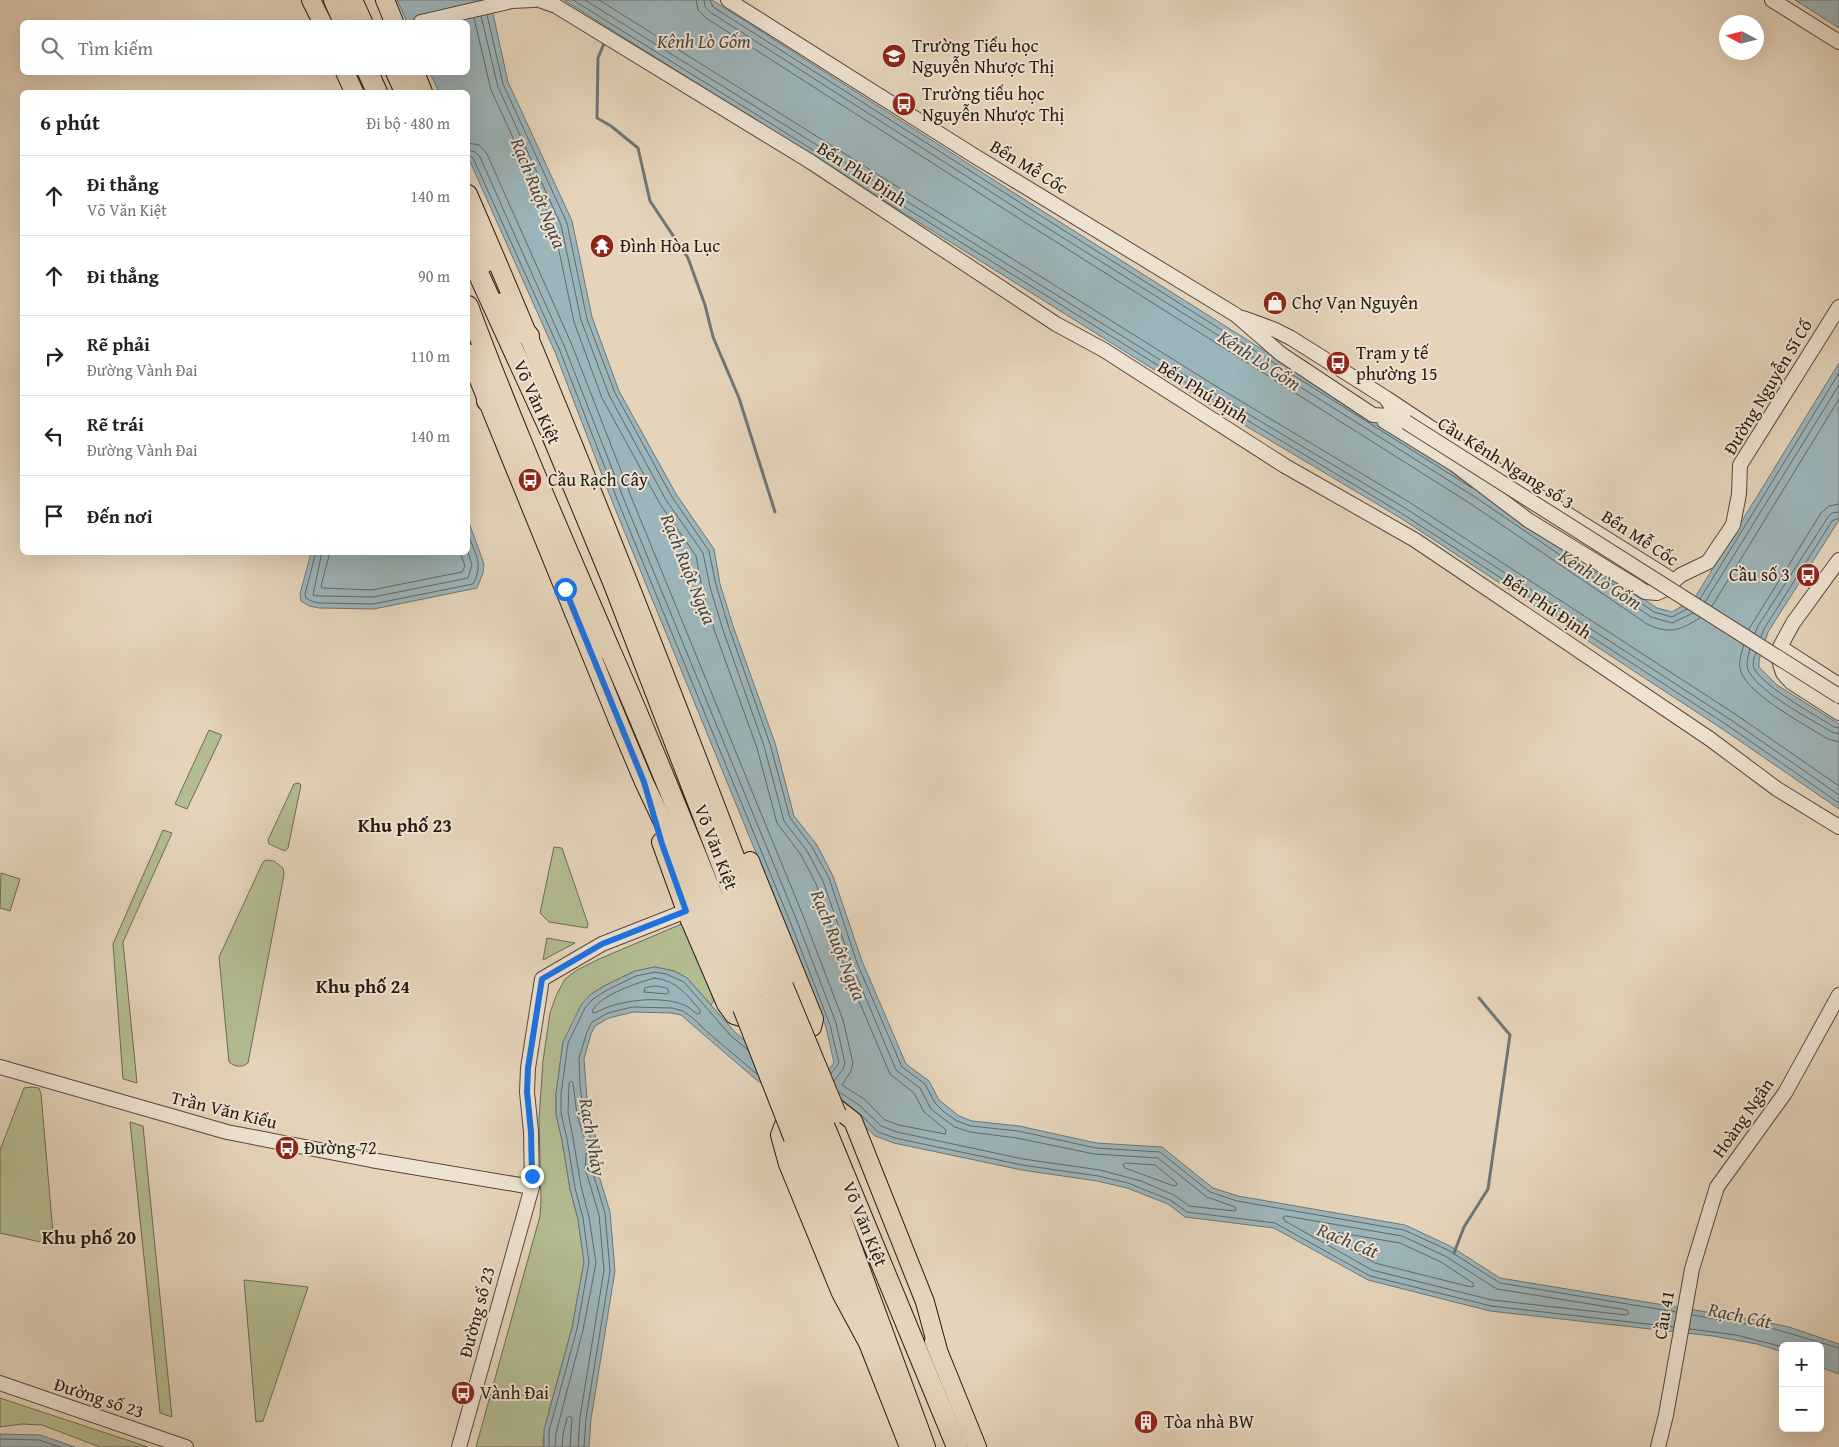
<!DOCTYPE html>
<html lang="vi">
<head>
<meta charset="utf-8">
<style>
  body { margin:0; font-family:"Gentium Book Plus",serif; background:#f6f6f6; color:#222 }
  .controls { position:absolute; right:15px; bottom:15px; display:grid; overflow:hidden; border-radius:8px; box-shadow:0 5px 20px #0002 }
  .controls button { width:45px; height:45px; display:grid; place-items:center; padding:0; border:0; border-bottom:1px solid #e0e0e0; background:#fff; color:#222; font:25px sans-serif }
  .compass { position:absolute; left:1719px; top:15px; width:45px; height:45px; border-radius:50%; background:#fff; box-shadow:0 5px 20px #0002; rotate:277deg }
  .stop { position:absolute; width:15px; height:15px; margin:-11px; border:4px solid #1a73e8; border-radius:50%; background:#fff }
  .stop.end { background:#1a73e8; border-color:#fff; box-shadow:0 1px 5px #0008 }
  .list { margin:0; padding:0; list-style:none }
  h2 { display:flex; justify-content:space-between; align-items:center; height:65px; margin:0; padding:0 20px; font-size:21px }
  h2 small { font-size:16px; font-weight:400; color:#767676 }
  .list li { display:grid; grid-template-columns:32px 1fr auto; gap:15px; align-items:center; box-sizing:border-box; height:80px; padding:0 20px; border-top:1px solid #e0e0e0 }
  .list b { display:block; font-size:19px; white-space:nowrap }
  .list p { margin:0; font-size:16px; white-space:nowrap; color:#767676 }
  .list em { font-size:16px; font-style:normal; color:#767676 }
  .icon { flex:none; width:28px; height:28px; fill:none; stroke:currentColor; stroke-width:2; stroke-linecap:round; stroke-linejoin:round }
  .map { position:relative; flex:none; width:1839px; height:1447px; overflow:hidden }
  .search { position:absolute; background:#fff; box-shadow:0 5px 20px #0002; left:20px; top:20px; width:450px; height:55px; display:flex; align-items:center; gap:12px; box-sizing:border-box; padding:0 18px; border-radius:8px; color:#767676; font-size:19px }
  .panel { position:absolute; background:#fff; box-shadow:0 5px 20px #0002; left:20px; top:90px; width:450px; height:465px; border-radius:8px }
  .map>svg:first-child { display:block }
</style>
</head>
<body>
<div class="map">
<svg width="1839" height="1447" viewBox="0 0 1839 1447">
  <rect width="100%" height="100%" fill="#e5d4ba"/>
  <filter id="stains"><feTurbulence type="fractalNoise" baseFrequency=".004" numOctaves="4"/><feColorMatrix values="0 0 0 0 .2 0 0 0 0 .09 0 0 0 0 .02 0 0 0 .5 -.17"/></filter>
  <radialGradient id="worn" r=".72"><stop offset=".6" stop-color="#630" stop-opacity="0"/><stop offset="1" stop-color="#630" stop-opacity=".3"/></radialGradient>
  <path fill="#b3bd91" stroke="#6c6c52" d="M 209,730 L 222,735 L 187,809 L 175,804 Z
    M 299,783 L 301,785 L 288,848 L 285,851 L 269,844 L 268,840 L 294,784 Z
    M 163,830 L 172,833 L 123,942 L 137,1083 L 123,1079 L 113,944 Z
    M 554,847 L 562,848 L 588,924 L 587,928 L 549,922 L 540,913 Z
    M 266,860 L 274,861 L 283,868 L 284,875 L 248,1063 C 242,1068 235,1067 229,1062 L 219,957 L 263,862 Z
    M 1,873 L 20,879 L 10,911 L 0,908 Z
    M 684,923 L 714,1000 L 711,1005 L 687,978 L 674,971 L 655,967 L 635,971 L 604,986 L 590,995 L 563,1042 L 556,1094 L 556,1114 L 562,1140 L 570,1189 L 578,1219 L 584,1262 L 572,1328 L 549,1411 L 543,1440 L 544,1447 L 476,1447 L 540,1216 L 541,1201 L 539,1119 L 543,1061 L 550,1013 L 556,996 L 565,979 L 577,970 L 599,959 Z
    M 547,938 L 575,943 L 543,960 Z
    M 31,1087 L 39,1088 L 41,1094 L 54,1245 L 0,1233 L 0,1150 L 24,1088 Z
    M 130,1122 L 143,1126 L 172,1417 L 160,1413 Z
    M 244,1280 L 308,1287 L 263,1421 L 256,1422 Z
    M 0,1398 L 148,1447 L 100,1447 L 42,1425 L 22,1424 L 0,1427 Z"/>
  <path fill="#9cb5bb" stroke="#6c7778" d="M 397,0 L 490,0 L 508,82 L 572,221 L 592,317 L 619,391 L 676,494 L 714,549 L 720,584 L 733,626 L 775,743 L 794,816 L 817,845 L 833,876 L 862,961 L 906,1064 L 929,1081 L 939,1100 L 959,1116 L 972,1121 L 1019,1126 L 1096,1143 L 1162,1147 L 1213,1188 L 1238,1196 L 1405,1225 L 1450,1246 L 1500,1278 L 1755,1320 L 1789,1327 L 1839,1344 L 1839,1374 L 1820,1367 L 1820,1346 L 1783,1346 L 1783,1352 L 1757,1344 L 1713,1336 L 1490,1311 L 1368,1280 L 1274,1228 L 1185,1217 L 1168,1204 L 1127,1188 L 1097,1181 L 1022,1170 L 894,1143 L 875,1136 L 851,1113 L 772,1091 L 753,1077 L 681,1015 L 671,1013 L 633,1012 L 609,1018 L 595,1026 L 591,1034 L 584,1059 L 588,1112 L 598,1145 L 596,1166 L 610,1212 L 615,1271 L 591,1419 L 589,1447 L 544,1447 L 544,1430 L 572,1328 L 584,1262 L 578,1219 L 570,1189 L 562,1140 L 556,1114 L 556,1094 L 563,1042 L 581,1005 L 590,995 L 604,986 L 635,971 L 655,967 L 674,971 L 687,978 L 735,1032 L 776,1068 L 820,1079 L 834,1063 L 826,1027 L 786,926 L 614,506 L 555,352 L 468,157 L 468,92 L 439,92 L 430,73 L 468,72 L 468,22 L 407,22 Z
    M 564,0 L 712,0 L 1033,205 L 1430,455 L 1657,608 L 1672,612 L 1694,599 L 1839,363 L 1839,520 L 1768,632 L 1759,660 L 1759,667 L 1777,685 L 1839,724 L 1839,809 L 1724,730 L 1399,517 L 1204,401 Z
    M 1795,0 L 1839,0 L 1839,28 Z
    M 468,520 L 484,564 L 483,573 L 477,588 L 374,609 L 319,608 L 309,606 L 301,601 L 300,594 L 311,553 L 468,552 Z
    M 0,1434 L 40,1435 L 75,1447 L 0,1447 Z"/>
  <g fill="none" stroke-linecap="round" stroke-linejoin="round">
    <path stroke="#606867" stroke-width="1" d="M 573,0 L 1207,396 L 1401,513 L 1727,725 L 1839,803
      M 585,0 L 1210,391 L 1405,508 L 1731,720 L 1839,795
      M 599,0 L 1214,385 L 1409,502 L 1735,714 L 1839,786
      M 696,0 L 698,10 L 706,18 L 1023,221 L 1471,504 L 1647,624 C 1670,635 1680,630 1700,618
      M 704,0 L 705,7 L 710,12 L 1027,215 L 1475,497 L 1651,617 L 1672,623 L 1693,613
      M 710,0 L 713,7 L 1030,209 L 1472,488
      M 487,15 L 503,84 L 567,223 L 587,319 L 615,393 L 672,497 L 709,551 L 716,585 L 729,628 L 770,744 L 790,818 L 812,847 L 829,878 L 857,963 L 902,1067 L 925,1084 L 935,1103 L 944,1112 L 957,1121 L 971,1126 L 1018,1131 L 1096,1148 L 1160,1152 L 1210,1192 L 1237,1201 L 1404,1230 L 1448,1250 L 1500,1283 L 1676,1312
      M 481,16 L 498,87 L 561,225 L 581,320 L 609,395 L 666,500 L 703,553 L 710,587 L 723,630 L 764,746 L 784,821 L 807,851 L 823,881 L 852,965 L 896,1070 L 920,1088 L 931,1109 L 941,1117 L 955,1127 L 970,1132 L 1017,1138 L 1094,1154 L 1158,1158 L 1207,1197 L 1235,1207 L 1236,1210 L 1234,1211 L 1189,1206 L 1174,1195 L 1141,1181 L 1100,1170 L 1023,1159 L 897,1132 L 881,1126 L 859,1105 L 839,1092
      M 468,143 L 479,145 L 487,154 L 572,345 L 632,499 L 804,918 L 843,1020 L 853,1063 L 851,1071 L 842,1085 L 864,1099 L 885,1120 L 899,1125 L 945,1134 L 946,1130 L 924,1112 L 914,1093 L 890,1074 L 845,968 L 816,884 L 801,855 L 777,823 L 757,748 L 715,632 L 702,589 L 696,556 L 660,504 L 602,398 L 574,322 L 554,227 L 491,90 L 474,18
      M 468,150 L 475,152 L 480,157 L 565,348 L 625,502 L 797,921 L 836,1023 L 845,1063 L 843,1069 L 834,1081
      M 468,156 L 472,157 L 474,160 L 560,351 L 619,504 L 791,924 L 830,1025 L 839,1063 L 831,1074
      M 316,552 L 305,594 L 306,598 L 311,601 L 319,603 L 373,604 L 473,584 C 484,564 475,554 468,534
      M 322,552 L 313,595 L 320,596 L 373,597 L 468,578 L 472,565 L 468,552
      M 330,552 L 321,586 L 322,588 L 372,590 L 462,572 L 465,566 L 460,552
      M 1573,557 L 1654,612 L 1672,617 L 1687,609
      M 1700,599 L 1839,373
      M 1705,602 L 1839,385
      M 1712,606 L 1839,399
      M 1749,629 L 1821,513 L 1829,506 L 1839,504
      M 1755,633 L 1758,626 L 1828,517 L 1832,513 L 1839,512
      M 1761,637 L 1764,629 L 1832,521 L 1839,518
      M 1744,645 C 1741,654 1738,663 1741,672 C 1749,695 1807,726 1828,739 L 1839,742
      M 1750,649 C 1748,657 1745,665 1749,672 C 1763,695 1809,718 1832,732 L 1839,734
      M 1756,653 C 1754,658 1752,663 1754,668 C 1762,686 1817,716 1834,727 L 1839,728
      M 655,978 C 677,981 686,994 700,1010 L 700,1013 L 697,1014 C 693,1011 689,1007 684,1005 C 660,995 617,1000 595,1013 L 592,1012 C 597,996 639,982 655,978 Z
      M 656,986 L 667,988 L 669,992 L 667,994 L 644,992 L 645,988 Z
      M 861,1115 L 878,1132 L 895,1138 L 1022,1165 L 1098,1176 L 1128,1183 L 1170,1200 L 1187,1212 L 1275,1223 L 1370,1276 L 1491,1306 L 1673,1327
      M 1126,1163 L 1155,1165 L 1176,1182 L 1177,1185 L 1174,1186 L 1125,1168 L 1123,1165 Z
      M 1286,1216 L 1402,1236 L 1445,1256 L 1497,1289 L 1627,1310 L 1629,1313 L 1626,1315 L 1492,1300 L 1372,1270 L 1285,1221 L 1283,1218 Z
      M 1329,1231 L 1400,1243 L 1441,1262 L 1473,1283 L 1474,1286 L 1471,1287 L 1375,1263 L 1327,1236 L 1326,1233 Z
      M 1692,1315 L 1771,1328 L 1839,1348
      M 1690,1329 L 1736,1335 L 1783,1347
      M 0,1439 L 39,1440 L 60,1447
      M 549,1447 L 549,1431 L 577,1329 L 589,1262 L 583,1218 L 575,1188 L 567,1139 L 561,1113 L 561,1094 L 568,1043 L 585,1008 L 593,999 L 607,990 L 636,976 L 655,972 L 666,974 L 684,982 L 731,1036 L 748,1050
      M 555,1447 L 556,1433 L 583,1330 L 596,1263 L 589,1217 L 581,1186 L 573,1138 L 568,1112 L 569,1083 L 571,1081 L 573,1083 L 577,1115 L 587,1146 L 585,1168 L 599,1215 L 604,1270 L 580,1417 L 578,1447
      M 562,1447 L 563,1434 L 567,1418 L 570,1416 L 572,1418 L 570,1447
      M 584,1447 L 586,1418 L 610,1271 L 605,1213 L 591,1167 L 593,1145 L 583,1113 L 580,1084 L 579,1058 L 587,1032 L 592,1022 L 608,1013 L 632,1007 L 672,1008 L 683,1011 L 694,1019 L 705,1030 L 757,1074"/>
    <path stroke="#6c7778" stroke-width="3" d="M 605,41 L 598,58 L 597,118 L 611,126 L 638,148 L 650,201 L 688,258 L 705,305 L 713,337 L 739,398 L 775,512
      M 1454,1253 L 1464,1227 L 1488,1189 L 1510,1035 L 1479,998"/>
    <g stroke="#55483d" stroke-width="16">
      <path id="minor" d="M 539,0 L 556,6 L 811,162 L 1056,324 L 1104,350 L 1285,466 L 1415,540 L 1710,739 L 1777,789 L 1839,827
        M 728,0 L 973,155 L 1236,315 L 1281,354 L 1373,415 L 1390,416 L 1406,422
        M 1772,0 L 1839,42
        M 421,22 L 512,1 L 533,0
        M 1243,318 L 1273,329 L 1291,338 L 1386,398 L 1391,406
        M 1386,398 L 1454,443 L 1674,581
        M 1384,421 L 1454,464 L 1528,520 L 1639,588 L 1645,592 L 1657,593 L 1671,587 L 1674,581 L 1681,575 L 1708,562 L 1733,525 L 1739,494 L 1740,465 L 1839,307
        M 1839,560 L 1793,623 L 1780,647 L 1777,654 L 1783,673 L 1791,682 L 1839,713
        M 1780,647 L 1839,685
        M 0,1067 L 227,1132 L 371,1160 L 532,1187
        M 0,1383 L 186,1447
        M 459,1447 L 532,1187 L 531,1132 L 527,1092 L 528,1068 L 542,979 L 602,944 L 686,911
        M 1658,1447 L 1666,1415 L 1692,1269 L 1717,1187 L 1785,1093 L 1839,995"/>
    </g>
    <g stroke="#251a13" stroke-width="20">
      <path id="major" d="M 311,0 L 322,22
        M 385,0 L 394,22
        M 345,72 L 354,92
        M 415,72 L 423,92
        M 468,194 C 581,455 684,720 784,986
        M 468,353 L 619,723 L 644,782 L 691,882 L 742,1008
        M 661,842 L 686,911 L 726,1004 L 734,1015 L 747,1019
        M 750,861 L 814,1019 L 812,1027 L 802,1030 L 787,1027
        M 825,1106 L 835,1107 L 853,1121 L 925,1302 L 938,1350
        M 793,1111 L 787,1117 L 780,1135 L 788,1164 L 841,1293 L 868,1343
        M 793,1138 L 845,1265 L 868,1343 L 909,1447
        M 934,1341 L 977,1447"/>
    </g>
    <g stroke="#251a13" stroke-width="22">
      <path id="highway" d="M 334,0 L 344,22
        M 352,0 L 362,22
        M 368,72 L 377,92
        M 396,72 L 405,92
        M 468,226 L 484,263
        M 468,251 L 549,428 L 613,582 L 771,992
        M 503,303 L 510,318 L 529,336
        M 468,306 C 511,422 561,536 610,650 C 662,767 708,887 757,1005
        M 485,367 L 487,401
        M 582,630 L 610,651
        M 824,1125 L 957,1447
        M 809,1132 L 925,1447"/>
    </g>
    <use href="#minor" stroke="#eee3d2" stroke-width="14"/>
    <use href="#major" stroke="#e5d4ba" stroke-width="18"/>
    <use href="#highway" stroke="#e5d4ba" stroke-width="20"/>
    <g stroke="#55483d" stroke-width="16" stroke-linecap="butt">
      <path id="minor-bridge" d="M 1406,422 L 1839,696"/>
    </g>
    <g stroke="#251a13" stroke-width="20" stroke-linecap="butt">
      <path id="major-bridge" d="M 784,986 L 837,1114
        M 742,1008 L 793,1138"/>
    </g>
    <g stroke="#251a13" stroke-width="22" stroke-linecap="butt">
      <path id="highway-bridge" d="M 771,992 L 824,1125
        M 757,1005 L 809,1132"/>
    </g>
    <use href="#minor-bridge" stroke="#eee3d2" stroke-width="14"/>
    <use href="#major-bridge" stroke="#e5d4ba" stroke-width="18"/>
    <use href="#highway-bridge" stroke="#e5d4ba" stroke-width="20"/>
  </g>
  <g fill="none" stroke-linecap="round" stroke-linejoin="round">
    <path stroke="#1a73e8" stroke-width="6" d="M 532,1176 L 531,1132 L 527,1092 L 528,1068 L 542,979 L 602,944 L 686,911 L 662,844 L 644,782 L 565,589"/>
  </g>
  <defs>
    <g id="school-disc" transform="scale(1.25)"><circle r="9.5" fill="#8f2418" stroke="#eee3d2"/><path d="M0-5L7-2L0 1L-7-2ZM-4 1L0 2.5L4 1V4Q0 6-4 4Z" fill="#fff"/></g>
    <g id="bus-disc" transform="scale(1.25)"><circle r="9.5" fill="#8f2418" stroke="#eee3d2"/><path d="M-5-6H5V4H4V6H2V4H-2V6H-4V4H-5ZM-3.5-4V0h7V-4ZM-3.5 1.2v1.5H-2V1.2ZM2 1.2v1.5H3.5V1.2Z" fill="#fff"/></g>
    <g id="temple-disc" transform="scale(1.25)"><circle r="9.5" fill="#8f2418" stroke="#eee3d2"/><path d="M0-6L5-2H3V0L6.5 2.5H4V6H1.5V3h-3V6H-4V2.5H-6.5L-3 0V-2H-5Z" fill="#fff"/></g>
    <g id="shop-disc" transform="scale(1.25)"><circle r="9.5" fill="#8f2418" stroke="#eee3d2"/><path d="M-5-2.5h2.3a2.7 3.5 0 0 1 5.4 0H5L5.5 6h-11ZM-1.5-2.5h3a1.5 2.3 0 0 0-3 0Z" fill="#fff"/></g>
    <g id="building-disc" transform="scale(1.25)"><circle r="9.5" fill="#8f2418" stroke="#eee3d2"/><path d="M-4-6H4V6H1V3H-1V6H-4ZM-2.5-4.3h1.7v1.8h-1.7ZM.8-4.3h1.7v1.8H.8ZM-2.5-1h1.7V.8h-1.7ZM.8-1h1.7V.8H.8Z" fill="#fff"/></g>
  </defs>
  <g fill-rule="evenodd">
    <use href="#school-disc" x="894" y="56"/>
    <use href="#bus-disc" x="904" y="104"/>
    <use href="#temple-disc" x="602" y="246"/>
    <use href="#shop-disc" x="1275" y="303"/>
    <use href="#bus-disc" x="1338" y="363"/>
    <use href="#bus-disc" x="530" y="480"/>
    <use href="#bus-disc" x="1808" y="575"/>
    <use href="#bus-disc" x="287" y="1148"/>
    <use href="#bus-disc" x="463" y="1393"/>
    <use href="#building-disc" x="1146" y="1422"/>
  </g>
  <g text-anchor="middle" stroke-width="4" stroke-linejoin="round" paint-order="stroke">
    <g font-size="18" fill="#251a13" stroke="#eee3d2" text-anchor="start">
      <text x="912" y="52">Trường Tiểu học<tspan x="912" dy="21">Nguyễn Nhược Thị</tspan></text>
      <text x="922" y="100">Trường tiểu học<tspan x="922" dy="21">Nguyễn Nhược Thị</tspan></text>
      <text x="620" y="252">Đình Hòa Lục</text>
      <text x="1292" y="309">Chợ Vạn Nguyên</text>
      <text x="1356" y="359">Trạm y tế<tspan x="1356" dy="21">phường 15</tspan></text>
      <text x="548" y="486">Cầu Rạch Cây</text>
      <text x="1790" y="581" text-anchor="end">Cầu số 3</text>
      <text x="304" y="1154">Đường 72</text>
      <text x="480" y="1399">Vành Đai</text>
      <text x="1164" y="1428">Tòa nhà BW</text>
    </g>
    <g font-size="18" fill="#251a13" stroke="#eee3d2">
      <text transform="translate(1029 167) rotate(31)" y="6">Bến Mễ Cốc</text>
      <text transform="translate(862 174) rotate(33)" y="6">Bến Phú Định</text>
      <text transform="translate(1768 387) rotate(-59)" y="6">Đường Nguyễn Sĩ Cố</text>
      <text transform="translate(1203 392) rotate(32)" y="6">Bến Phú Định</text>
      <text transform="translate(537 402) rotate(66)" y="6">Võ Văn Kiệt</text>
      <text transform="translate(1506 463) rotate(32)" y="6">Cầu Kênh Ngang số 3</text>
      <text transform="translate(1640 538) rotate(33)" y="6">Bến Mễ Cốc</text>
      <text transform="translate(1547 606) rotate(34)" y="6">Bến Phú Định</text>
      <text transform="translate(716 847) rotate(69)" y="6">Võ Văn Kiệt</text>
      <text transform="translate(224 1110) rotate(14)" y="6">Trần Văn Kiểu</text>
      <text transform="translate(1743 1118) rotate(-55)" y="6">Hoàng Ngân</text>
      <text transform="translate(865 1224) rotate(68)" y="6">Võ Văn Kiệt</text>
      <text transform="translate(477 1312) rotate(-75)" y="6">Đường số 23</text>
      <text transform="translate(1664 1315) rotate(-80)" y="6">Cầu 41</text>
      <text transform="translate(99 1398) rotate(18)" y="6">Đường số 23</text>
    </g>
    <g font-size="19" font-style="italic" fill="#494845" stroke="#eee3d2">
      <text x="704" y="48">Kênh Lò Gốm</text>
      <text transform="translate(539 193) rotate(68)" y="7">Rạch Ruột Ngựa</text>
      <text transform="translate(1260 360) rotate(33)" y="7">Kênh Lò Gốm</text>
      <text transform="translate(689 569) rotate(68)" y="7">Rạch Ruột Ngựa</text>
      <text transform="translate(1601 579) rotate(33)" y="7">Kênh Lò Gốm</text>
      <text transform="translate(839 945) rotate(68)" y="7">Rạch Ruột Ngựa</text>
      <text transform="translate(593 1137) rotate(80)" y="7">Rạch Nhảy</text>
      <text transform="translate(1348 1240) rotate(22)" y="7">Rạch Cát</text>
      <text transform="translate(1740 1315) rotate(12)" y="7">Rạch Cát</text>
    </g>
    <g font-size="19" font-weight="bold" fill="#251a13" stroke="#eee3d2">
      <text x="405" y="832">Khu phố 23</text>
      <text x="363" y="993">Khu phố 24</text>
      <text x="89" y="1244">Khu phố 20</text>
    </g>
  </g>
  <rect width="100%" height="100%" filter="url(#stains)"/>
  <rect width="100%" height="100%" fill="url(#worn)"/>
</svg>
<div class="controls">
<button>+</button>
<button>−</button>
</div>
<svg class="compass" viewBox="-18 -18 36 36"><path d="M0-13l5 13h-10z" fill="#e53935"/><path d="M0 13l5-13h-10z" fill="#767676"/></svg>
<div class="stop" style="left:565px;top:589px"></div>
<div class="stop end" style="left:532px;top:1176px"></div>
<div class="search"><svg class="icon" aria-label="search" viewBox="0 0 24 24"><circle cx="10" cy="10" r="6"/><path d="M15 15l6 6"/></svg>Tìm kiếm</div>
<section class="panel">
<h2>6 phút<small>Đi bộ · 480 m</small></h2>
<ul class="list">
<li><svg class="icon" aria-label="ahead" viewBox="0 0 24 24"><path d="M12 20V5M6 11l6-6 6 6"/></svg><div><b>Đi thẳng</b><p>Võ Văn Kiệt</p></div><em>140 m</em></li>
<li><svg class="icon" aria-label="ahead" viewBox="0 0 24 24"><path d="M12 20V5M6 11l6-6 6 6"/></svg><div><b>Đi thẳng</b></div><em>90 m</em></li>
<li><svg class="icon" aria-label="right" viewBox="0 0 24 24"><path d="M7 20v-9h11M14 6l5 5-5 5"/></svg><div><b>Rẽ phải</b><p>Đường Vành Đai</p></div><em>110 m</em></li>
<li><svg class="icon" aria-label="left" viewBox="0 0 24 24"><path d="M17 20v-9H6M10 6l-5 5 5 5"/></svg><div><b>Rẽ trái</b><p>Đường Vành Đai</p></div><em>140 m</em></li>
<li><svg class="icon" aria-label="arrive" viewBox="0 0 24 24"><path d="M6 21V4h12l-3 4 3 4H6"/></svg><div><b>Đến nơi</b></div></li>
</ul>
</section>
</div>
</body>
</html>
